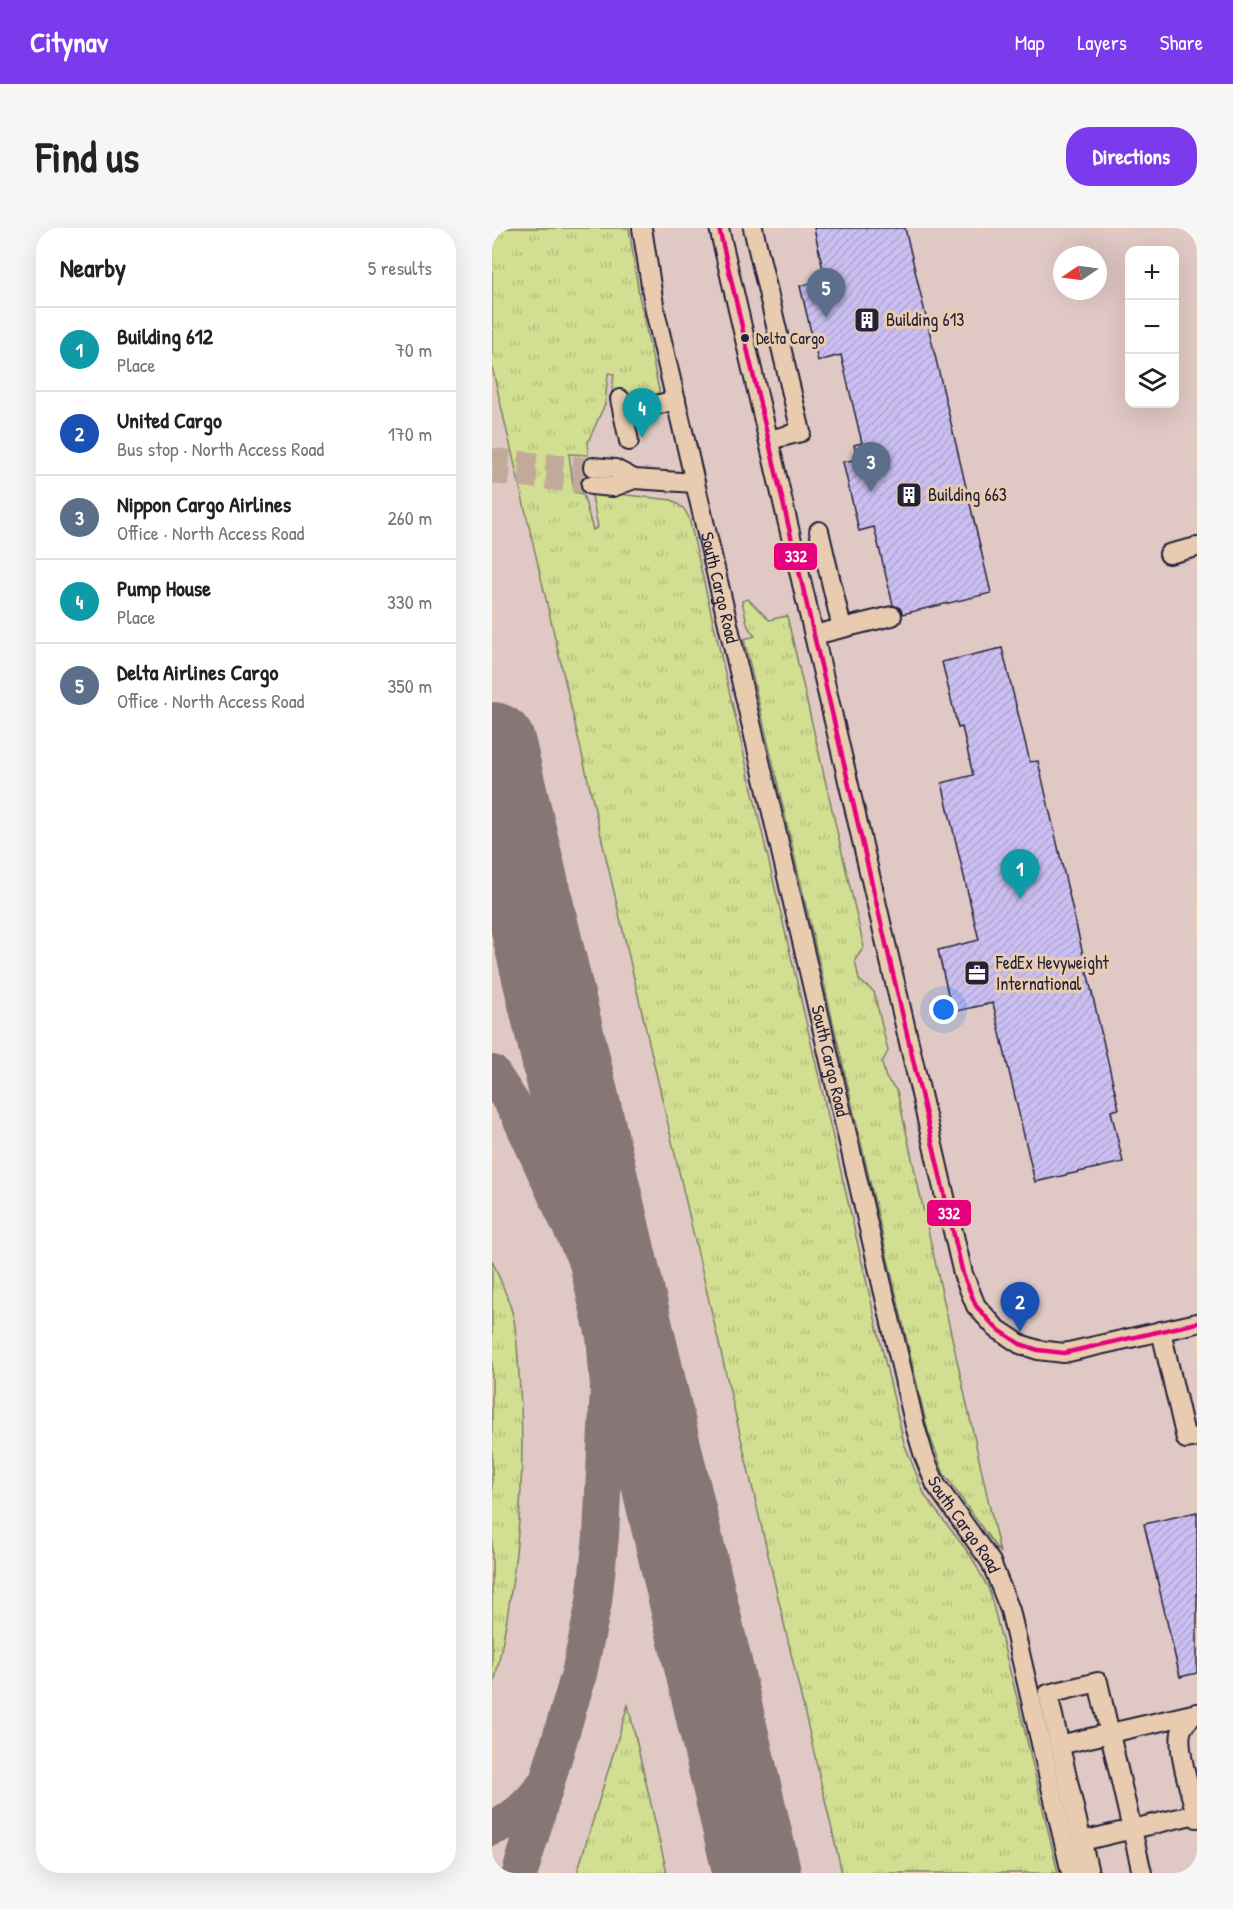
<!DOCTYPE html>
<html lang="en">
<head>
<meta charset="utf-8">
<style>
  body { margin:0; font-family:"Patrick Hand",sans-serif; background:#f6f6f6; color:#222 }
  .controls { position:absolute; right:18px; top:18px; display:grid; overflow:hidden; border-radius:12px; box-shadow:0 6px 24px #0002 }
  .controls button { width:54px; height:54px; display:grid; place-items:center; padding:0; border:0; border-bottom:2px solid #e0e0e0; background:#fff; color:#222; font:30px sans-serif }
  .compass { position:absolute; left:561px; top:18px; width:54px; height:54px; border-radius:50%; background:#fff; box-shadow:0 6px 24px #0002; rotate:257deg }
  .you { position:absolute; left:452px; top:782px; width:21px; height:21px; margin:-15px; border:4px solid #fff; border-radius:50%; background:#1a73e8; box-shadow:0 0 0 9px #1a73e833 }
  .badge { display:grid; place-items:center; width:39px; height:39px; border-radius:50%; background:#7c3aed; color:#fff; font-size:20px; font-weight:700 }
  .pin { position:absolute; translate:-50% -50px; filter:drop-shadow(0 2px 3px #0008) }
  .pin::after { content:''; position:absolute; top:32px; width:21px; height:18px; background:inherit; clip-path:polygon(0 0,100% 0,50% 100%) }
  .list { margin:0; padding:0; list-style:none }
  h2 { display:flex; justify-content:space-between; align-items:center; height:78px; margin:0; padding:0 24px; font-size:26px }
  h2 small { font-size:20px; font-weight:400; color:#767676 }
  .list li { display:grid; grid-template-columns:39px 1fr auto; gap:18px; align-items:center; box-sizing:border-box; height:84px; padding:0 24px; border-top:2px solid #e0e0e0 }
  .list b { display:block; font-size:22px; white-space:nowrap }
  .list p { margin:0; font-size:20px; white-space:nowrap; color:#767676 }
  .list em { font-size:20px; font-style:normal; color:#767676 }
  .icon { flex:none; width:33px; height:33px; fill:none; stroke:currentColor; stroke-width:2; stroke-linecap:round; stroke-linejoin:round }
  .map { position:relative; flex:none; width:705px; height:1645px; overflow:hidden; border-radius:24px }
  header { display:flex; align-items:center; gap:36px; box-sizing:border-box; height:84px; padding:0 30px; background:#7c3aed; color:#fff }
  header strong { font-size:28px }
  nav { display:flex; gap:33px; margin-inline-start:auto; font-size:21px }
  .intro { display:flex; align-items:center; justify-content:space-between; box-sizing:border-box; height:144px; padding:0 36px }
  h1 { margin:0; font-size:42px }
  .button { padding:15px 27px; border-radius:24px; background:#7c3aed; color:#fff; font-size:21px; font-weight:700 }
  main { display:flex; gap:36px; padding:0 36px }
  aside { flex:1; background:#fff; border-radius:24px; box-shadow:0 6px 24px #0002 }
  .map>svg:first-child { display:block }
</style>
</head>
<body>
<header>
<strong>Citynav</strong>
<nav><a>Map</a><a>Layers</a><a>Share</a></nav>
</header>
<div class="intro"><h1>Find us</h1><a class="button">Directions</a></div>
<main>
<aside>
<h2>Nearby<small>5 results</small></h2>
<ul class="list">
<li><span class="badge" style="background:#0f9aa8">1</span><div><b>Building 612</b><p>Place</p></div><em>70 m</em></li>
<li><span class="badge" style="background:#1a4fb4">2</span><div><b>United Cargo</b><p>Bus stop · North Access Road</p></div><em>170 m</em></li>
<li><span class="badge" style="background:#5c6f8a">3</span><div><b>Nippon Cargo Airlines</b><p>Office · North Access Road</p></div><em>260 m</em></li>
<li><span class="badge" style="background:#0f9aa8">4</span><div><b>Pump House</b><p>Place</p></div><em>330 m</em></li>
<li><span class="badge" style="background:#5c6f8a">5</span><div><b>Delta Airlines Cargo</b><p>Office · North Access Road</p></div><em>350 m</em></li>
</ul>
</aside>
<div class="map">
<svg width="705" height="1645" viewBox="0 0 705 1645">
  <defs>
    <pattern id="grass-tufts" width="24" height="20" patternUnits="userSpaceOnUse" patternTransform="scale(1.5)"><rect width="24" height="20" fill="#d2de91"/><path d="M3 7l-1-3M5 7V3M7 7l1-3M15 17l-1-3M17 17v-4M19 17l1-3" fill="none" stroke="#b4be7e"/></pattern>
    <pattern id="building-hatch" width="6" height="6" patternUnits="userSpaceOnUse" patternTransform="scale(1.5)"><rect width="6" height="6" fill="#cbbff1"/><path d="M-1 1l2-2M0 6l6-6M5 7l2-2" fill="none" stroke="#aea4d0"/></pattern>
  </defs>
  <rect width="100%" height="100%" fill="#e9ccb0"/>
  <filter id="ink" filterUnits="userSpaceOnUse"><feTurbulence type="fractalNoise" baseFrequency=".0167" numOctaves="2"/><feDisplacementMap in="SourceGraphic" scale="12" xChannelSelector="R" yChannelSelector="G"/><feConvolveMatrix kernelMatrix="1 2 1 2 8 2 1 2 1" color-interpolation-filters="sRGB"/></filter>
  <g filter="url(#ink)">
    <path fill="#e0c8c4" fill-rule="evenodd" d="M 0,0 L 705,0 L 705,1645 L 0,1645 ZM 638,22 L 682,22 L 682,176 L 638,176 ZM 570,27 L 606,27 L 606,63 L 570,63 Z"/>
    <path fill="url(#grass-tufts)" stroke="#7a8066" stroke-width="1.5" d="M 0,0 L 137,0 L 147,67 L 167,162 L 165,169 L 140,177 L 132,168 L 119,171 L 122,146 L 116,145 L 113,176 L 96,214 L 96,227 L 77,226 L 82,264 L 91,266 L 101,302 L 106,299 L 99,263 L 180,272 L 192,281 L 197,290 L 412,1215 L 433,1268 L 479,1328 L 497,1362 L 525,1470 L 566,1645 L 350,1645 L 0,139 Z
      M 256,371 L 277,392 L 295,388 L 372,719 L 363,732 L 367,752 L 382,764 L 396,823 L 390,835 L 394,850 L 405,863 L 508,1325 L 452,1246 L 436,1203 L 252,411 L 263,408 L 256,399 L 250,373 Z
      M 0,1032 C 8,1052 18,1072 22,1092 C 26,1115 26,1138 28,1161 C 35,1264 23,1365 0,1465 Z
      M 136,1477 L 175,1645 L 85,1645 Z"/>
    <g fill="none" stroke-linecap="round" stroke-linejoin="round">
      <path stroke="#867776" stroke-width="36" d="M 0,845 L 25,883 L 92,1029
        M 125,1111 L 140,1154 L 186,1318
        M 0,1600 C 21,1592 39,1576 52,1557
        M 28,1645 L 87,1446 L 102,1374 L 109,1308 L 116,1158 L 109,1068 L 75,840"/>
      <path stroke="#867776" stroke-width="88" d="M 0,518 L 265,1645"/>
    </g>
    <path fill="url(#building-hatch)" stroke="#22223b" stroke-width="1.5" d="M 322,0 L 413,0 L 499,365 L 411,386 L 408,380 L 401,377 L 382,299 L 367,303 L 351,234 L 366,231 L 362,217 L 370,215 L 349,127 L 326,133 L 308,58 L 333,51 Z
      M 510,420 L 538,534 L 546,533 L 627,881 L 619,883 L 631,934 L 543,954 L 501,775 L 460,784 L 446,722 L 487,712 L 450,555 L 481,547 L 470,499 L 466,500 L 450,434 Z
      M 705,1284 L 705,1445 L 688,1449 L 652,1296 Z"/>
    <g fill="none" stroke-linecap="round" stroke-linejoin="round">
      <path stroke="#c1aa99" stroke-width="18" stroke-dasharray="18 9" stroke-linecap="butt" d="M 0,229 L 101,239
        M 0,247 L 99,257"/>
      <g stroke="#22223b" stroke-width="22">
        <g id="minor">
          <path id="s1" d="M 150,0 L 163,83 L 423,1198 L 432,1228 L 444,1257 L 499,1334 L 518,1382 L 579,1645"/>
          <path d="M 227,0 L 471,1046 L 484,1078 L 504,1100 L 528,1116 L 546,1122 L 572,1125 L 705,1095"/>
          <path d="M 261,0 L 309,204 L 277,212"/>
          <path d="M 128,171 L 137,213"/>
          <path d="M 131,185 L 184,172"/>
          <path d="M 101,239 L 123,241 L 142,251"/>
          <path d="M 99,257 L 121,259 L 142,251 L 203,255"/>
          <path d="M 327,303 L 350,400"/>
          <path d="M 677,326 L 705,319"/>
          <path d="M 322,407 L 400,388"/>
          <path d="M 669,1103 L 694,1211 L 705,1209"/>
          <path d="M 703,1486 C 698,1491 690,1497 689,1505 C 685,1523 700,1570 705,1590"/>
          <path d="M 567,1517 L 705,1485"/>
          <path d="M 590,1613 L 704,1586"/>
          <path d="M 597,1645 L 556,1466 L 606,1454 L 650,1645"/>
        </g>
      </g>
      <use href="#minor" stroke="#e9ccb0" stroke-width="18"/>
      <g stroke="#e9ccb0" stroke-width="9">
        <path id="bus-1" d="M 227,0 L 471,1046 L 484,1078 L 504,1100 L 528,1116 L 546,1122 L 572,1125 L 705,1095"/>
      </g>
      <use href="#bus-1" stroke="#e5007d" stroke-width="4.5"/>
    </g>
  </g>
  <defs>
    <g id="building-square" transform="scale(1.35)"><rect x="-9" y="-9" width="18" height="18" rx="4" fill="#22223b" stroke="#e9ccb0"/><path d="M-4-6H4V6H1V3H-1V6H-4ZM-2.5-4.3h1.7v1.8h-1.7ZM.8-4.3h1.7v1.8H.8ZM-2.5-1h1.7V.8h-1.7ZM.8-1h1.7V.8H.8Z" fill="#fff"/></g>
    <g id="office-square" transform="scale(1.35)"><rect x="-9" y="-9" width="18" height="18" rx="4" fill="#22223b" stroke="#e9ccb0"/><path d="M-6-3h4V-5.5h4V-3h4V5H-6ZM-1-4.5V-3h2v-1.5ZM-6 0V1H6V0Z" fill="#fff"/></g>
  </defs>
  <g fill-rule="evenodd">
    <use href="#building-square" x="375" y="92"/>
    <use href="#building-square" x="417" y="267"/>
    <use href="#office-square" x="485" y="745"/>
  </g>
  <circle fill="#22223b" stroke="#e9ccb0" stroke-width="2" cx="253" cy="110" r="5"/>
  <g text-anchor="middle" stroke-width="6" stroke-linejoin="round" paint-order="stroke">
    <g font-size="16" fill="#22223b" stroke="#e9ccb0" text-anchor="start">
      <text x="264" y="116">Delta Cargo</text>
    </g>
    <g font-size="18" fill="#22223b" stroke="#e9ccb0" text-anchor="start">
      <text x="394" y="98">Building 613</text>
      <text x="436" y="273">Building 663</text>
      <text x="504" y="741">FedEx Hevyweight<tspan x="504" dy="21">International</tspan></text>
    </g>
    <g font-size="18" fill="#22223b" stroke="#e9ccb0">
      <text dy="6" stroke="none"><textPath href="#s1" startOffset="368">South Cargo Road</textPath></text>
      <text dy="6" stroke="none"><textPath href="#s1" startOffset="854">South Cargo Road</textPath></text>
      <text dy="6" stroke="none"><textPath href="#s1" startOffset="1340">South Cargo Road</textPath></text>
    </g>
  </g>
  <g stroke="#e9ccb0" stroke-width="2">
    <rect x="281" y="314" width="45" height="29" rx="6" fill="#e5007d"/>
    <rect x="434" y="971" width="46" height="28" rx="6" fill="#e5007d"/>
  </g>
  <g font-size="16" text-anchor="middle" font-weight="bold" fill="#fff">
    <text x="304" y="334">332</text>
    <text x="457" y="991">332</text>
  </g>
</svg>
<div class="controls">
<button>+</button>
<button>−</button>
<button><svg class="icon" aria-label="layers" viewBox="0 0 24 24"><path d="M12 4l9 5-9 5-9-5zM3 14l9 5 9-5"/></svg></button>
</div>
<svg class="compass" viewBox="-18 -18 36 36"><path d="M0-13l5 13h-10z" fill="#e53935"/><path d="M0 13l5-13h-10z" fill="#767676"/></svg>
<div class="you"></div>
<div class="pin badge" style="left:528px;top:671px;background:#0f9aa8">1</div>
<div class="pin badge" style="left:528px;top:1104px;background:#1a4fb4">2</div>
<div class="pin badge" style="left:379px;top:264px;background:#5c6f8a">3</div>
<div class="pin badge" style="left:150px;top:210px;background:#0f9aa8">4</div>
<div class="pin badge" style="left:334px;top:90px;background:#5c6f8a">5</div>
</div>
</main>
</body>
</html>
